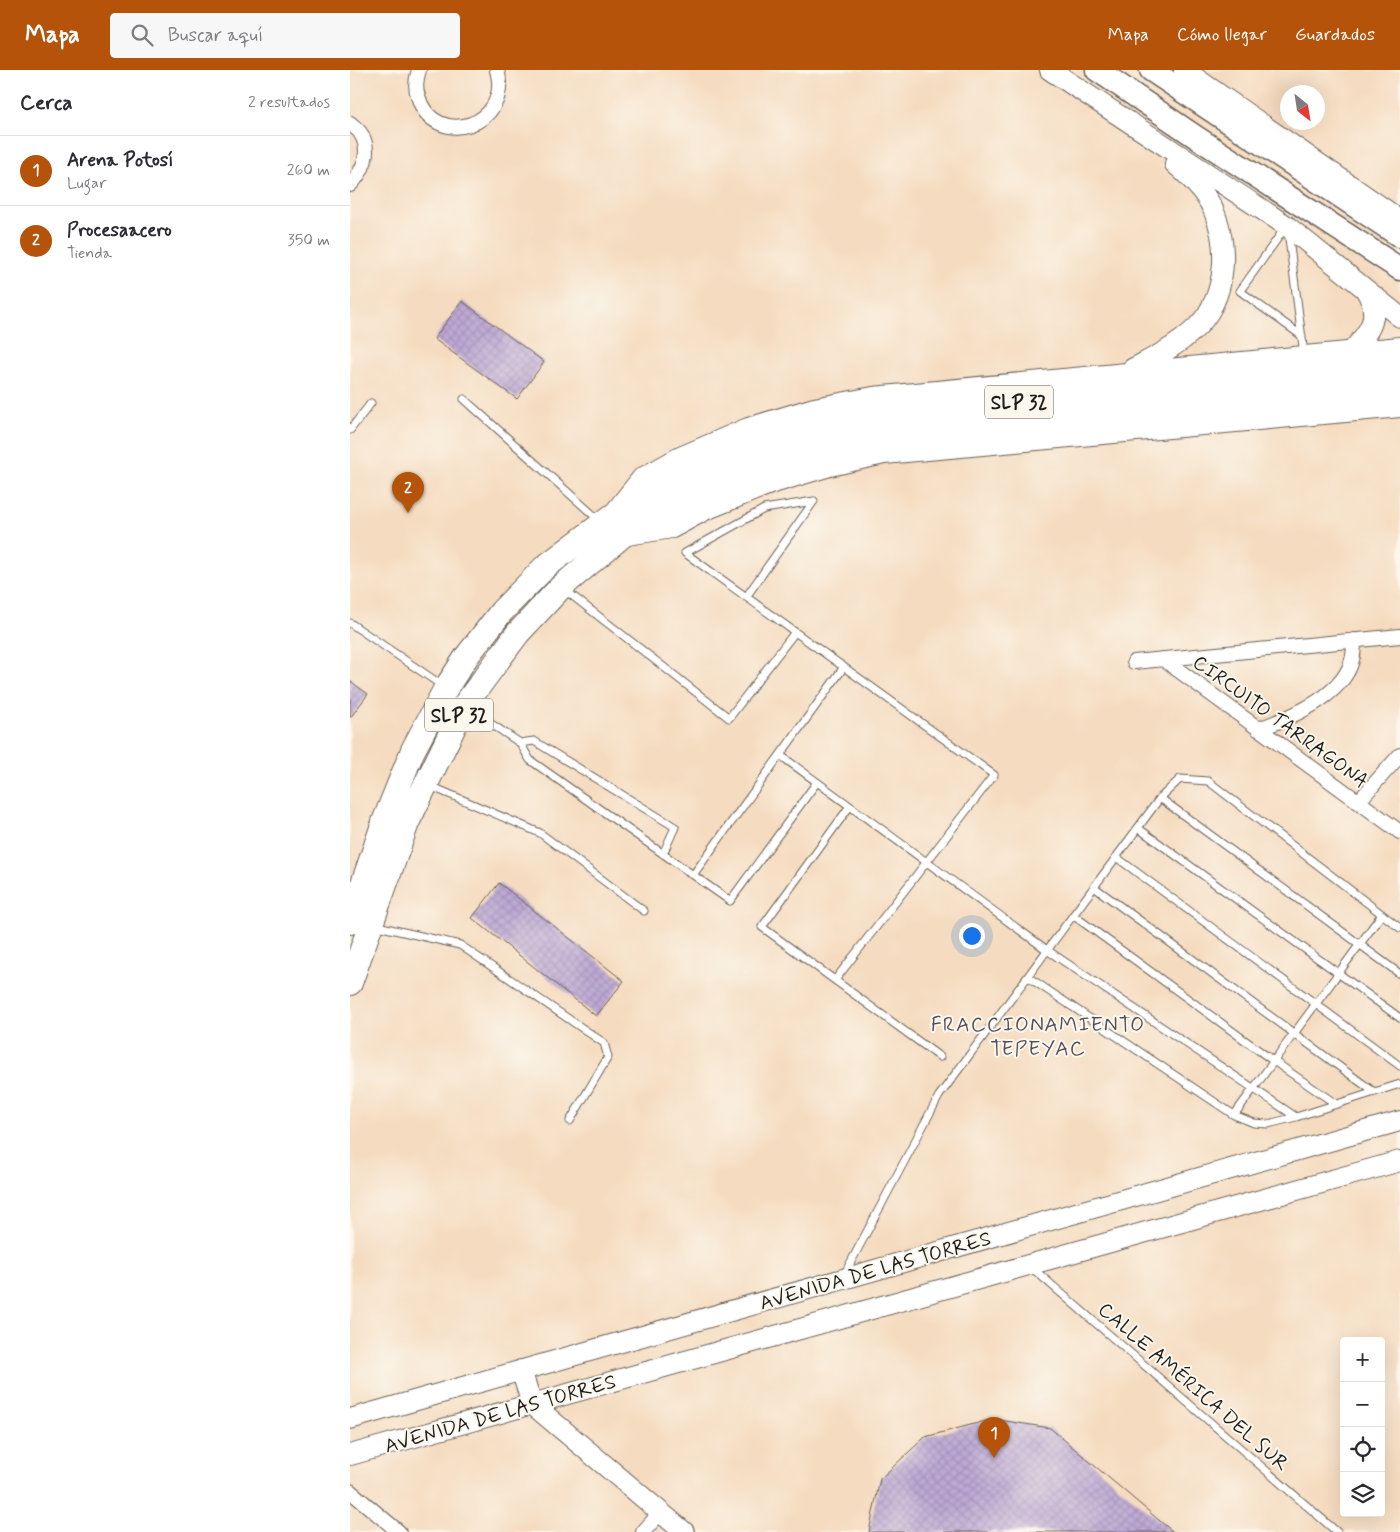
<!DOCTYPE html>
<html lang="es">
<head>
<meta charset="utf-8">
<style>
  body { margin:0; font-family:Mynerve,sans-serif; background:#f7f7f7; color:#2b2b33 }
  .controls { position:absolute; right:15px; bottom:15px; display:grid; overflow:hidden; border-radius:5px; box-shadow:0 5px 20px #0002 }
  .controls button { width:45px; height:45px; display:grid; place-items:center; padding:0; border:0; border-bottom:1px solid #e1e1e2; background:#fff; color:#2b2b33; font:25px sans-serif }
  .compass { position:absolute; left:930px; top:15px; width:45px; height:45px; border-radius:50%; background:#fff; box-shadow:0 5px 20px #0002; rotate:150deg }
  .you { position:absolute; left:621px; top:865px; width:18px; height:18px; margin:-12px; border:4px solid #fff; border-radius:50%; background:#1a73e8; box-shadow:0 0 0 8px #1a73e833 }
  .badge { display:grid; place-items:center; width:32px; height:32px; border-radius:50%; background:#b45309; color:#fff; font-size:16px; font-weight:700 }
  .pin { position:absolute; translate:-50% -41px; filter:drop-shadow(0 1px 2px #0008) }
  .pin::after { content:''; position:absolute; top:26px; width:18px; height:15px; background:inherit; clip-path:polygon(0 0,100% 0,50% 100%) }
  .list { margin:0; padding:0; list-style:none }
  h2 { display:flex; justify-content:space-between; align-items:center; height:65px; margin:0; padding:0 20px; font-size:21px }
  h2 small { font-size:16px; font-weight:400; color:#7c7c81 }
  .list li { display:grid; grid-template-columns:32px 1fr auto; gap:15px; align-items:center; box-sizing:border-box; height:70px; padding:0 20px; border-top:1px solid #e1e1e2 }
  .list b { display:block; font-size:19px; white-space:nowrap }
  .list p { margin:0; font-size:16px; white-space:nowrap; color:#7c7c81 }
  .list em { font-size:16px; font-style:normal; color:#7c7c81 }
  .icon { flex:none; width:28px; height:28px; fill:none; stroke:currentColor; stroke-width:2; stroke-linecap:round; stroke-linejoin:round }
  .map { position:relative; flex:none; width:1050px; height:1462px; overflow:hidden }
  header { display:flex; align-items:center; gap:30px; box-sizing:border-box; height:70px; padding:0 25px; background:#b45309; color:#fff }
  header strong { font-size:24px }
  nav { display:flex; gap:28px; margin-inline-start:auto; font-size:18px }
  .search { width:350px; height:45px; background:#f7f7f7; display:flex; align-items:center; gap:12px; box-sizing:border-box; padding:0 18px; border-radius:5px; color:#7c7c81; font-size:19px }
  main { display:flex }
  aside { flex:1; background:#fff }
  .map>svg:first-child { display:block }
</style>
</head>
<body>
<header>
<strong>Mapa</strong>
<div class="search"><svg class="icon" aria-label="search" viewBox="0 0 24 24"><circle cx="10" cy="10" r="6"/><path d="M15 15l6 6"/></svg>Buscar aquí</div>
<nav><a>Mapa</a><a>Cómo llegar</a><a>Guardados</a></nav>
</header>
<main>
<aside>
<h2>Cerca<small>2 resultados</small></h2>
<ul class="list">
<li><span class="badge">1</span><div><b>Arena Potosí</b><p>Lugar</p></div><em>260 m</em></li>
<li><span class="badge">2</span><div><b>Procesaacero</b><p>Tienda</p></div><em>350 m</em></li>
</ul>
</aside>
<div class="map">
<svg width="1050" height="1462" viewBox="0 0 1050 1462">
  <defs>
    <pattern id="building-cross-hatch" width="8" height="8" patternUnits="userSpaceOnUse" patternTransform="scale(1.25)"><rect width="8" height="8" fill="#bda8d4"/><path d="M0 0l8 8M0 8l8-8" fill="none" stroke="#a290b5"/></pattern>
  </defs>
  <rect width="100%" height="100%" fill="#fbf7ec"/>
  <filter id="ink" filterUnits="userSpaceOnUse"><feTurbulence type="fractalNoise" baseFrequency=".02" numOctaves="2"/><feDisplacementMap in="SourceGraphic" scale="10" xChannelSelector="R" yChannelSelector="G"/><feConvolveMatrix kernelMatrix="1 2 1 2 8 2 1 2 1" color-interpolation-filters="sRGB"/></filter>
  <filter id="wash" filterUnits="userSpaceOnUse"><feTurbulence type="fractalNoise" baseFrequency=".0096" numOctaves="4" result="noise"/><feDisplacementMap in="SourceGraphic" scale="20" xChannelSelector="R" yChannelSelector="G"/><feGaussianBlur stdDeviation="1.12" result="paint"/><feColorMatrix in="noise" values="0 0 0 0 0 0 0 0 0 0 0 0 0 0 0 0 0 1.4 0 .05"/><feComposite in="paint" operator="in"/></filter>
  <g filter="url(#wash)">
    <rect width="100%" height="100%" fill="#f5dbbf"/>
    <g id="blocks">
      <path fill="url(#building-cross-hatch)" d="M 112,231 L 194,292 L 167,329 L 84,269 Z
        M 0,611 L 18,624 L 0,648 Z
        M 149,813 L 274,911 L 246,946 L 122,848 Z
        M 643,1349 L 700,1358 L 823,1462 L 519,1462 L 530,1409 L 575,1367 Z"/>
    </g>
  </g>
  <g filter="url(#ink)">
    <use href="#blocks" fill-opacity="0" stroke="#685f55" stroke-width="1"/>
    <g fill="none" stroke-linecap="round" stroke-linejoin="round">
      <g stroke="#685f55" stroke-width="9">
        <path id="service" d="M 935,158 L 890,221 L 952,266
          M 938,161 L 954,284
          M 114,329 L 250,451
          M 0,360 L 21,333
          M 464,431 L 414,439 L 335,483 L 644,705 L 485,910
          M 215,520 L 379,648 L 445,562
          M 396,527 L 464,431
          M 0,553 L 93,616
          M 116,637 L 170,673 L 180,690 L 380,831 L 467,712
          M 170,673 L 184,671 L 325,757 L 313,784
          M 430,685 L 697,880 L 946,1047
          M 78,715 L 190,763 L 294,841
          M 810,728 L 1050,904
          M 500,736 L 412,857 L 590,987
          M 788,758 L 1050,948
          M 766,787 L 1050,996
          M 343,805 L 494,597
          M 744,817 L 1024,1022
          M 723,845 L 922,990 L 986,1034
          M 23,855 L 110,875 L 254,973 L 258,987 L 220,1051
          M 678,907 L 884,1045 L 904,1053 L 918,1054 L 946,1047 L 1050,1014
          M 884,1045 L 1032,844
          M 681,1197 L 987,1462
          M 494,1205 L 589,1026 L 810,728 L 830,709 L 858,711 L 1050,858"/>
      </g>
      <g stroke="#685f55" stroke-width="16">
        <path id="minor" d="M 69,0 C 66,9 65,18 68,26 C 83,80 163,57 147,0
          M 0,53 C 3,56 9,60 11,64 C 22,82 13,102 0,115
          M 813,589 L 1050,762
          M 784,592 L 1050,566
          M 908,659 C 940,648 993,626 1002,590 C 1004,583 1004,576 1004,570
          M 1008,732 L 1050,685
          M 0,1421 L 49,1462
          M 293,1462 L 310,1443"/>
      </g>
      <g stroke="#685f55" stroke-width="22">
        <path id="secondary" d="M 700,0 L 937,156 L 1050,247
          M 834,0 L 1050,150
          M 1001,282 C 1021,260 1032,246 1015,219
          M 782,299 C 807,286 836,272 854,249 C 876,220 878,177 865,144 C 858,125 839,106 825,94
          M 264,443 L 292,408 L 328,388 L 398,358 L 464,338 L 523,327 L 1050,277
          M 277,465 L 322,458 L 355,440 L 420,414 L 480,396 L 534,384 L 1050,337
          M 171,1300 L 182,1334 L 334,1462
          M 0,1349 L 1050,1051
          M 0,1385 L 1050,1091"/>
      </g>
      <g stroke="#685f55" stroke-width="25">
        <path id="primary" d="M 747,0 L 846,67 L 1050,199
          M 801,0 L 1050,166"/>
      </g>
      <g stroke="#685f55" stroke-width="26">
        <path id="trunk" d="M 0,852 L 34,752 L 63,680 L 96,618 L 117,586 L 152,541 L 195,497 L 261,447 L 337,404 L 404,375 L 469,356 L 527,346 L 1050,297
          M 0,913 L 57,753 L 114,636 L 168,563 L 211,517 L 273,465 L 346,423 L 412,395 L 475,377 L 531,365 L 1050,317"/>
      </g>
      <use href="#service" stroke="#fff" stroke-width="7"/>
      <use href="#minor" stroke="#fff" stroke-width="14"/>
      <use href="#secondary" stroke="#fff" stroke-width="20"/>
      <use href="#primary" stroke="#fff" stroke-width="22"/>
      <use href="#trunk" stroke="#fff" stroke-width="24"/>
    </g>
  </g>
  <g text-anchor="middle" stroke-width="4" stroke-linejoin="round" paint-order="stroke">
    <g fill="#fbf7ec" stroke="#5f5e5a" stroke-width="1">
      <rect x="635" y="315.5" width="68" height="33" rx="4"/>
      <rect x="75" y="628.5" width="68" height="33" rx="4"/>
    </g>
    <g font-size="19" font-weight="bold" fill="#1c1c1c">
      <text x="669" y="339">SLP 32</text>
      <text x="109" y="652">SLP 32</text>
    </g>
    <g font-size="20" fill="#1c1c1c" stroke="#fbf7ec">
      <text transform="translate(931 651) rotate(36)" y="7">CIRCUITO TARRAGONA</text>
      <text transform="translate(525 1200) rotate(-16)" y="7">AVENIDA DE LAS TORRES</text>
      <text transform="translate(844 1316) rotate(41)" y="7">CALLE AMÉRICA DEL SUR</text>
      <text transform="translate(150 1343) rotate(-16)" y="7">AVENIDA DE LAS TORRES</text>
    </g>
    <g font-size="21" letter-spacing="1" fill="#544d5c" stroke="#fbf7ec">
      <text x="688" y="961">FRACCIONAMIENTO<tspan x="688" dy="24">TEPEYAC</tspan></text>
    </g>
  </g>
</svg>
<div class="controls">
<button>+</button>
<button>−</button>
<button><svg class="icon" aria-label="locate" viewBox="0 0 24 24"><circle cx="12" cy="12" r="6"/><path d="M12 2v4M12 18v4M2 12h4M18 12h4"/></svg></button>
<button><svg class="icon" aria-label="layers" viewBox="0 0 24 24"><path d="M12 4l9 5-9 5-9-5zM3 14l9 5 9-5"/></svg></button>
</div>
<svg class="compass" viewBox="-18 -18 36 36"><path d="M0-13l5 13h-10z" fill="#e53935"/><path d="M0 13l5-13h-10z" fill="#7c7c81"/></svg>
<div class="you"></div>
<div class="pin badge" style="left:644px;top:1388px">1</div>
<div class="pin badge" style="left:58px;top:443px">2</div>
</div>
</main>
</body>
</html>
